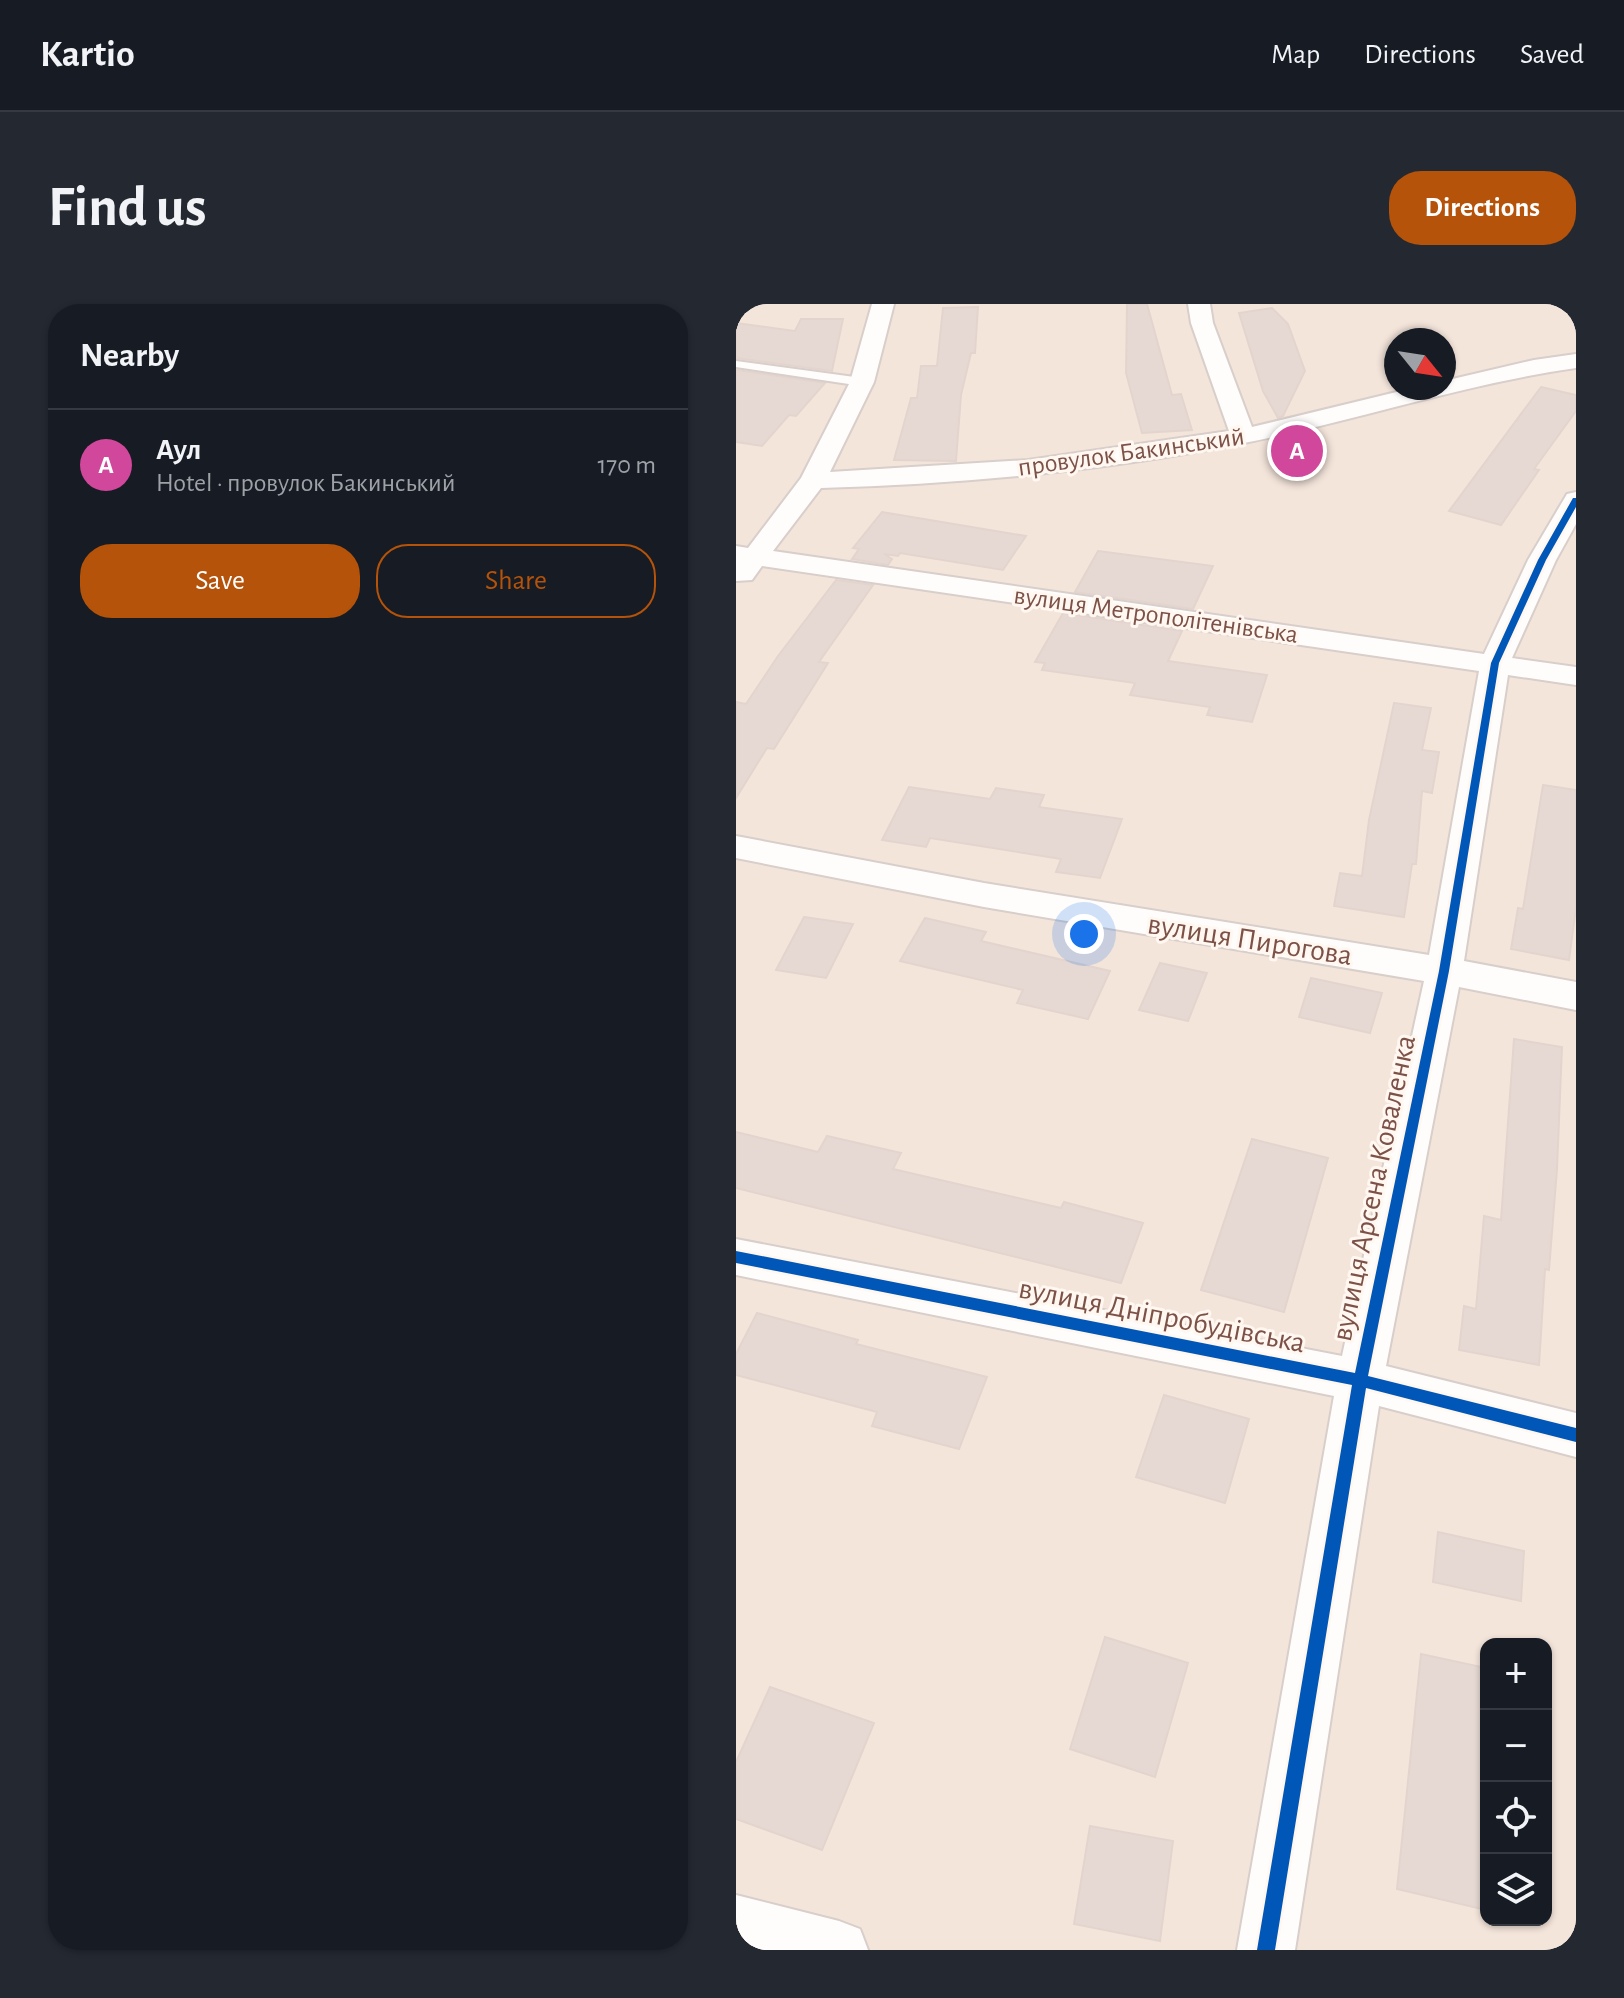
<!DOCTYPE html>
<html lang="en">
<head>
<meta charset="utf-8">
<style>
  body { margin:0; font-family:"Alegreya Sans",sans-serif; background:#242831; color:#f1f3f6 }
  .controls { position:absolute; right:24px; bottom:24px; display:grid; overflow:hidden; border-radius:16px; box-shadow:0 2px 6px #0004 }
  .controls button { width:72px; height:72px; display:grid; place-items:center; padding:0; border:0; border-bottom:2px solid #363941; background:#171b24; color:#f1f3f6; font:40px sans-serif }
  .compass { position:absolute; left:648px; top:24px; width:72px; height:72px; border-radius:50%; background:#171b24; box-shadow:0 2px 6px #0004; rotate:120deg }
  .you { position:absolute; left:348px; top:630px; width:28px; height:28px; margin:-20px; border:6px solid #fff; border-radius:50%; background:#1a73e8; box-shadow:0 0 0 12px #1a73e833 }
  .badge { display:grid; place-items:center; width:52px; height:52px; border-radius:50%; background:#b45309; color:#fff; font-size:26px; font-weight:700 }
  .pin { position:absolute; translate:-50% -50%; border:4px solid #fff; box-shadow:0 2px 8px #0006 }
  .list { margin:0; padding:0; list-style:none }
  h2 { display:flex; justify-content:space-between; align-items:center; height:104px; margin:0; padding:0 32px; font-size:34px }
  h2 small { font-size:26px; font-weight:400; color:#9ea1a6 }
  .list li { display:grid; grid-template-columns:52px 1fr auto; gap:24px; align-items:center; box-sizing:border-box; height:112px; padding:0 32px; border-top:2px solid #363941 }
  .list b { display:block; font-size:30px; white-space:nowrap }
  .list p { margin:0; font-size:26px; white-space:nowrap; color:#9ea1a6 }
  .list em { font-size:26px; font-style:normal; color:#9ea1a6 }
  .actions { display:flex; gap:16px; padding:24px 32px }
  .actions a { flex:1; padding:18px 0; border:2px solid #b45309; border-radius:32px; text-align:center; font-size:28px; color:#b45309 }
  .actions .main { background:#b45309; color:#fff }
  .icon { flex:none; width:44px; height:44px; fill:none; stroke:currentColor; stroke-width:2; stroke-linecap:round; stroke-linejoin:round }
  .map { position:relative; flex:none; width:840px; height:1646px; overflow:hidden; border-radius:32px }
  header { display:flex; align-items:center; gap:48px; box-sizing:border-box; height:112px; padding:0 40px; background:#171b24; border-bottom:2px solid #363941 }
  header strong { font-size:38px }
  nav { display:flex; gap:44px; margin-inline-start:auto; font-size:28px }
  .intro { display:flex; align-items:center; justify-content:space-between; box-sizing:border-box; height:192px; padding:0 48px }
  h1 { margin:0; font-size:56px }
  .button { padding:20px 36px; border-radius:32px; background:#b45309; color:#fff; font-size:28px; font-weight:700 }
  main { display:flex; gap:48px; padding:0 48px }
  aside { flex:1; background:#171b24; border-radius:32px; box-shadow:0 2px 6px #0004 }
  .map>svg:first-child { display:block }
</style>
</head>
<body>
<header>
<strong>Kartio</strong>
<nav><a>Map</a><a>Directions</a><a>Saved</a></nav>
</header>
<div class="intro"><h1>Find us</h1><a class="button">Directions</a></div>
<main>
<aside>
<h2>Nearby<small></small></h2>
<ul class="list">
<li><span class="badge" style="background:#d1479c">A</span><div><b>Аул</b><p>Hotel · провулок Бакинський</p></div><em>170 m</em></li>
</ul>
<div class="actions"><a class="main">Save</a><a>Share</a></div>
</aside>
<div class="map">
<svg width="840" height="1646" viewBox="0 0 840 1646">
  <rect width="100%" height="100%" fill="#f9f3ed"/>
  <path fill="#f4e5db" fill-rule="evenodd" d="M 0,0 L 840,0 L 840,1646 L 0,1646 ZM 660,36 L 708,36 L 708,84 L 660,84 ZM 750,1340 L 810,1340 L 810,1616 L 750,1616 Z"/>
  <path fill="#e6d9d3" stroke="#e3d4ce" stroke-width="2" d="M 391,0 L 411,0 L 436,91 L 445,90 L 456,126 L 406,129 L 390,69 Z
    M 242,3 L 239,49 L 235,49 L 225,91 L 220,157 L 158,156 L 175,94 L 181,94 L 185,62 L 201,62 L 207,4 Z
    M 536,4 L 552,20 L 569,67 L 547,112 L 542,114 L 527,87 L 503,9 Z
    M 65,15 L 107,15 L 96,67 L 0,54 L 0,19 L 59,27 Z
    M 0,66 L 89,79 L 60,112 L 53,111 L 26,142 L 0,138 Z
    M 805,83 L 840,91 L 840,107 L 798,165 L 803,166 L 765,221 L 713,207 Z
    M 146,208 L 290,232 L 267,266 L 164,249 L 162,252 L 148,250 L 156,255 L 152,261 L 116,255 L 123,245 L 117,244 Z
    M 362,247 L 477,262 L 457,305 L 339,288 Z
    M 100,276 L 137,281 L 83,358 L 92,359 L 38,445 L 31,444 L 0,494 L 0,398 L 10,400 L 42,352 Z
    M 327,309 L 446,327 L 432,357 L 531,371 L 516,418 L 471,411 L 474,403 L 394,391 L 399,379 L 306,366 L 309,359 L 299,358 Z
    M 658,399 L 695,404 L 686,446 L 703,448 L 696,489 L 686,487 L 680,560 L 676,560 L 668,613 L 598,602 L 604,569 L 626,572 L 633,516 Z
    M 807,481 L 840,486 L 840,604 L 833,656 L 775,645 L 782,604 L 787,605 Z
    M 173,483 L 254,495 L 260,484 L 308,491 L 303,503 L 386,515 L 364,574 L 320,568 L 325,555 L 194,534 L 190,543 L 146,536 Z
    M 68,613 L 117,620 L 90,674 L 40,666 Z
    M 189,614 L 250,628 L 245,637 L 374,667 L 352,715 L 281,699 L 287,686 L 164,657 Z
    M 424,659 L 471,669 L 452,717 L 403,706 Z
    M 575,674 L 646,689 L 634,729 L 563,713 Z
    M 778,735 L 826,743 L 821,865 L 813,966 L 809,965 L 803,1061 L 723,1046 L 728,1002 L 740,1005 L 748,912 L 765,916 Z
    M 0,828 L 82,848 L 91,832 L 165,849 L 157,865 L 325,904 L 328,898 L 407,919 L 385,979 L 0,884 Z
    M 516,835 L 592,854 L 548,1008 L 465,986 Z
    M 21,1009 L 122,1036 L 120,1040 L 251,1073 L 223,1145 L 136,1122 L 141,1108 L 0,1071 L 0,1050 Z
    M 428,1091 L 513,1115 L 489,1199 L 400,1173 Z
    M 702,1228 L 788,1247 L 785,1297 L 697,1278 Z
    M 369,1333 L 452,1359 L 419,1473 L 334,1445 Z
    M 685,1350 L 750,1364 L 750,1606 L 661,1585 Z
    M 34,1383 L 138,1419 L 86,1546 L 0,1515 L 0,1458 Z
    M 354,1522 L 437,1537 L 424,1637 L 338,1620 Z"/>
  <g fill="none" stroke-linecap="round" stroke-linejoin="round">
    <g stroke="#d8ceca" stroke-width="4">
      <path id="service" d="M 0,57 L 126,74 L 132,78 L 126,82 L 0,63 Z"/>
    </g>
    <g stroke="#d8ceca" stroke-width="4">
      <path id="minor" d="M 136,0 L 158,0 L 138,78 L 94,168 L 292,156 L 493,127 L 455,19 L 452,0 L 474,0 L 477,19 L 516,123 L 677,84 L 708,84 L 708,77 L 798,56 L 840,50 L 840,64 C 727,80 619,117 508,139 C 368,167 227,180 85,184 L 37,247 L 748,350 L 792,256 L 831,190 L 840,188 L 840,220 L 820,256 L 776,354 L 840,363 L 840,381 L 772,371 L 728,657 L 840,678 L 840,706 L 723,683 L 650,1062 L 840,1109 L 840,1153 L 643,1102 L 559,1646 L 501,1646 L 598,1092 L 0,971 L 0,935 L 606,1052 L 688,677 L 248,603 L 0,554 L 0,532 L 248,579 L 693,651 L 743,367 L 26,262 L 16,276 L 0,277 L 0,242 L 12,244 L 65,174 L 114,78 Z
        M 0,1591 L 103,1617 L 124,1625 L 132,1646 L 0,1646 Z"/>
    </g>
    <use href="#service" fill="#fefdfc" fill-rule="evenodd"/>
    <use href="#minor" fill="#fefdfc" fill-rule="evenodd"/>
    <g stroke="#fff7f0" stroke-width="5">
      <path id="cycleway" d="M 837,194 L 840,194 L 840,203 L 810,256 L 763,359 L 713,667 L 632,1072 L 840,1124 L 840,1138 L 630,1084 L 539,1646 L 521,1646 L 616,1081 L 0,959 L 0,947 L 619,1069 L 703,667 L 755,359 L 802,256 Z"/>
    </g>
    <use href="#cycleway" fill="#0057b8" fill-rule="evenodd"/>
  </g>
  <g text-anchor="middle" stroke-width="6" stroke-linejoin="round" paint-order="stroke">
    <g font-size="26" fill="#7c5248" stroke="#fff7f0">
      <text transform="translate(395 147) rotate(-8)" y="9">провулок Бакинський</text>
      <text transform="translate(420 310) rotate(8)" y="9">вулиця Метрополітенівська</text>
    </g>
    <g font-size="30" fill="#7c5248" stroke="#fff7f0">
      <text transform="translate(514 635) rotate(9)" y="10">вулиця Пирогова</text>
      <text transform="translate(637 884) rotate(-78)" y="10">вулиця Арсена Коваленка</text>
      <text transform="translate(426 1011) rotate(11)" y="10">вулиця Дніпробудівська</text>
    </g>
  </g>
</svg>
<div class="controls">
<button>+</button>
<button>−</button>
<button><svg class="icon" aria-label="locate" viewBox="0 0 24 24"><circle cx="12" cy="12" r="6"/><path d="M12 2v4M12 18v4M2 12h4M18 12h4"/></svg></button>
<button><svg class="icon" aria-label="layers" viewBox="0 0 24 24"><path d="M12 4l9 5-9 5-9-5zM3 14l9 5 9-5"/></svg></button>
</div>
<svg class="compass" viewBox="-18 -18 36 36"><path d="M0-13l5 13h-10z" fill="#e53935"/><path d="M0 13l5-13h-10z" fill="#9ea1a6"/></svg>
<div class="you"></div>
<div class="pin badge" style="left:561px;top:147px;background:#d1479c">A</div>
</div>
</main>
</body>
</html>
